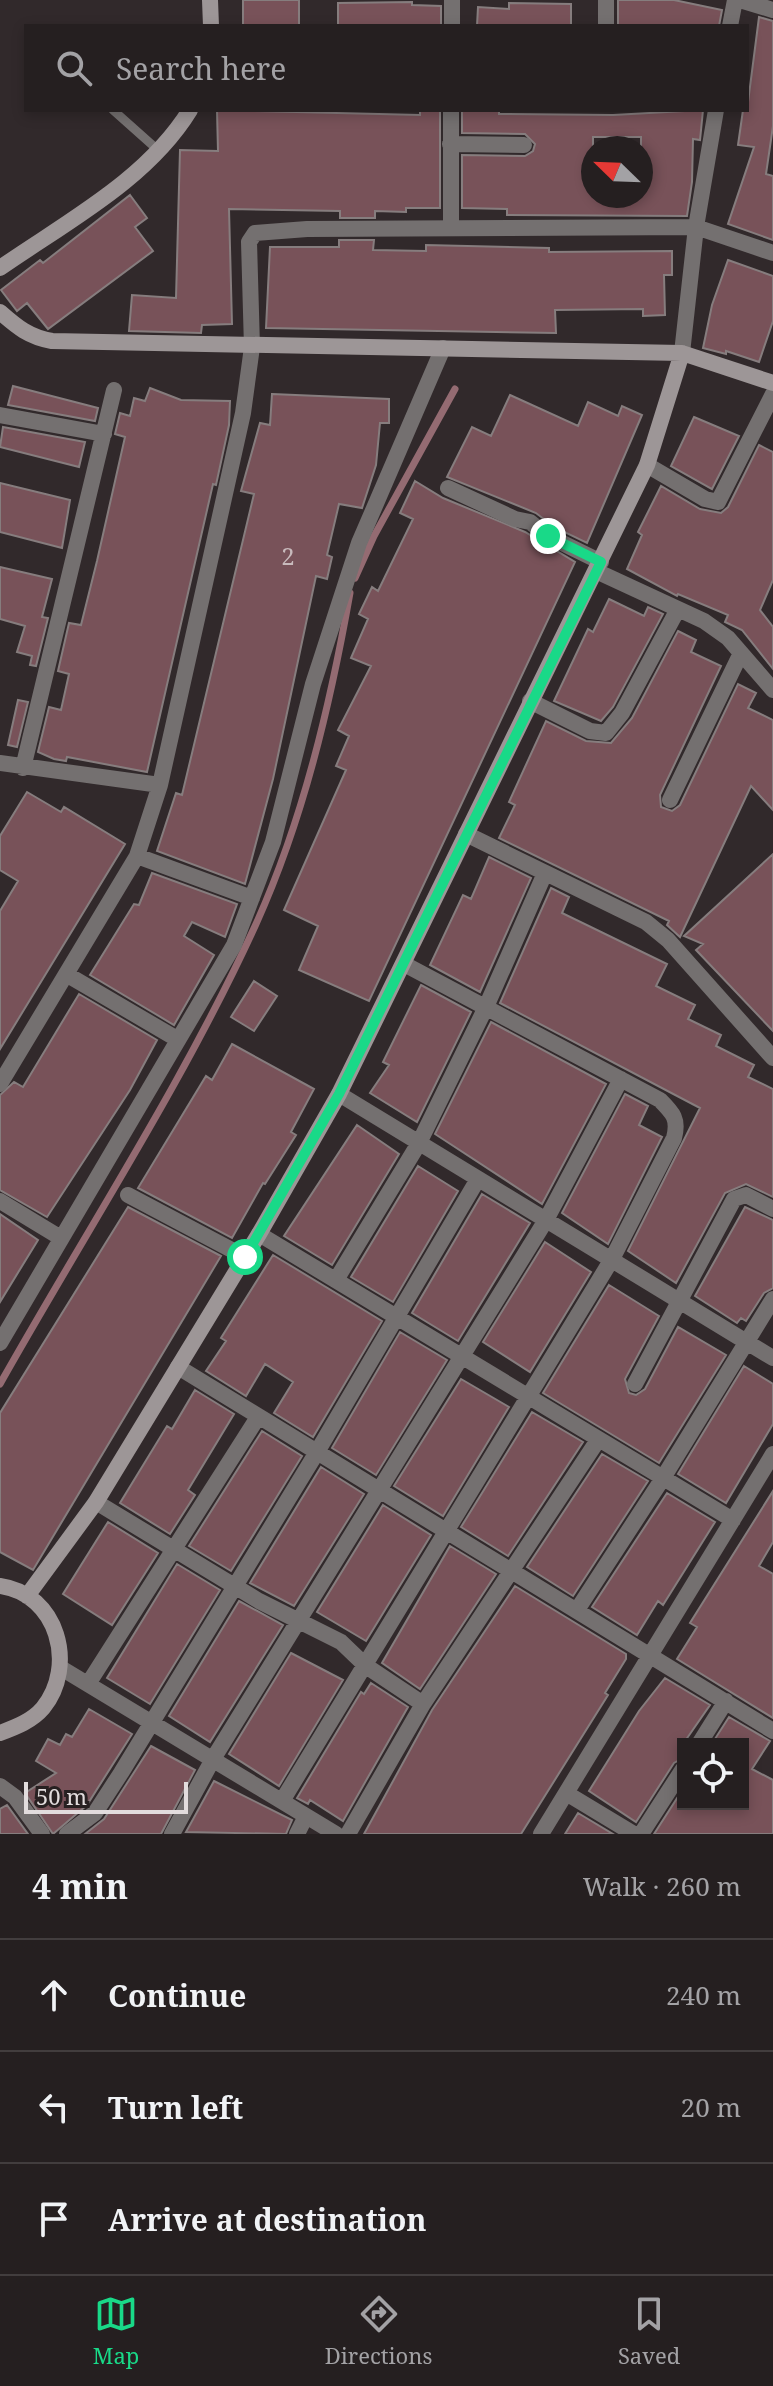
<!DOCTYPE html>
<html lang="en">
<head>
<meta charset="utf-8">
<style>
  body { margin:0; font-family:"Noto Serif",serif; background:#2d2729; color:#f1f3f6 }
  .controls { position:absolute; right:24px; bottom:24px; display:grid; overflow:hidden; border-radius:0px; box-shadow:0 4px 12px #0003 }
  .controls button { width:72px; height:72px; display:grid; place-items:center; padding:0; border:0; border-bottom:2px solid #423d3e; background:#251f20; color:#f1f3f6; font:40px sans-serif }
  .compass { position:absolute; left:581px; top:136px; width:72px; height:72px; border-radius:50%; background:#251f20; box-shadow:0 4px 12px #0003; rotate:293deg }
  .scale { position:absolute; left:24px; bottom:20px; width:164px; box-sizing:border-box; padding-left:8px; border:4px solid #e2dcdd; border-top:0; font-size:22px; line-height:28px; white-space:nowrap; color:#e2dcdd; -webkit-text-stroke:6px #272021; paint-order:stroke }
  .stop { position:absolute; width:24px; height:24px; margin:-18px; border:6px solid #19d988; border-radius:50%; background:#fff }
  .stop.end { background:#19d988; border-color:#fff; box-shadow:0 2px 8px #0008 }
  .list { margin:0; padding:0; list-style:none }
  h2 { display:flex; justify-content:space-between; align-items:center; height:104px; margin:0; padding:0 32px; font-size:34px }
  h2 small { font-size:26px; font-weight:400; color:#a3a2a5 }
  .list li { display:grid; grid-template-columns:52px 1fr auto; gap:24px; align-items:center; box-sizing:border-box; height:112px; padding:0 32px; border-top:2px solid #423d3e }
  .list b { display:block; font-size:30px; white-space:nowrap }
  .list em { font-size:26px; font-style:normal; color:#a3a2a5 }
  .icon { flex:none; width:44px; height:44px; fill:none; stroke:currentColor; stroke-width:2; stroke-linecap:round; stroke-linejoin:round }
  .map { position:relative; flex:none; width:773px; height:1834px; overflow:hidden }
  .search { position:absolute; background:#251f20; box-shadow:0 4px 12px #0003; left:24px; right:24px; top:24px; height:88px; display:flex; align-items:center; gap:20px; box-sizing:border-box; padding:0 28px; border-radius:0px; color:#a3a2a5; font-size:30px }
  .sheet { height:440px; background:#251f20 }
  nav { display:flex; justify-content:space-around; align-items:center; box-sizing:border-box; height:112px; border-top:2px solid #423d3e; background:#251f20; font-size:22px; color:#a3a2a5 }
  nav a { display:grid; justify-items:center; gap:4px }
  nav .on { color:#19d988 }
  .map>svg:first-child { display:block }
</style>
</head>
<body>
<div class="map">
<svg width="773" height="1834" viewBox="0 0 773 1834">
  <rect width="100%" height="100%" fill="#31292b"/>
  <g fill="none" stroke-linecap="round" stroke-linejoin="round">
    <path stroke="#946b72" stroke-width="7" d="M 355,578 L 374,536 L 455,389
      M 0,1384 C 86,1231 183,1084 256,924 C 303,820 330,706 350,593"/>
  </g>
  <path fill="#785259" stroke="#867d7e" stroke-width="2" fill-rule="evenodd" d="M 243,0 L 299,0 L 299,26 L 243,25 Z
    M 618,0 L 674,0 L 722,10 L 719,26 L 618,26 Z
    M 412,2 L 412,5 L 441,6 L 441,26 L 338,26 L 338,3 Z
    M 509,3 L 571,4 L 571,26 L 477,26 L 478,7 L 509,9 Z
    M 759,17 L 773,21 L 773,126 L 766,174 L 773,176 L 773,240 L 728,224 L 754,147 L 738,145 L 743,110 L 747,110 Z
    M 217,110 L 420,115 L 420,110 L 440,110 L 440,208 L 406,208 L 406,212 L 375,211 L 375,218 L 340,218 L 340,211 L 229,209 L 232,324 L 202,325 L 201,333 L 129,331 L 132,295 L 176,298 L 180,150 L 218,151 Z
    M 462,110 L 499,110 L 499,114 L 613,115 L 703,110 L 700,140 L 693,139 L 692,182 L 687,216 L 507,215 L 507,209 L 462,208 L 462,155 L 525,156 L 533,151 L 535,144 L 525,134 L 462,133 ZM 593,137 L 641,137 L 641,196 L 593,196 Z
    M 130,195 L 147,218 L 135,227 L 153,251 L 48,329 L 27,303 L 17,311 L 1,290 L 40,260 L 43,263 Z
    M 339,240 L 374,240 L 373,250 L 426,251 L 426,245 L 549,248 L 549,252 L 672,251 L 672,275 L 664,275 L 665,315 L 643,316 L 643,309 L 555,310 L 556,333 L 266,328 L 270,247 L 339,247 Z
    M 728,260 L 773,276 L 773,321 L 759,362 L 726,351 L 726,354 L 703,348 L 712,305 Z
    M 13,386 L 98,408 L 95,421 L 8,405 Z
    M 150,388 L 181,400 L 230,401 L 229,425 L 216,485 L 213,484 L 147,772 L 67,757 L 66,761 L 54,759 L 38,752 L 49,707 L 61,710 L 69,674 L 58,671 L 69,623 L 81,625 L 97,561 L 125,437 L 115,434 L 120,413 L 130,416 L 134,398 L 145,401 Z
    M 272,394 L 389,399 L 389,423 L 380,423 L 376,465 L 362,508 L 339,504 L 327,555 L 332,557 L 327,579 L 316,576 L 273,779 L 245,884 L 157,851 L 176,793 L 182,795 L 254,494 L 241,491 L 260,423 L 270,425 Z
    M 510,395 L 578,426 L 588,402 L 618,416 L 622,406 L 642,415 L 587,543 L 554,527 L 536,513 L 447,477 L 472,427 L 491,436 Z
    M 694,417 L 739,436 L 712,489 L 671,466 Z
    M 3,427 L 85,442 L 79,467 L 0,447 Z
    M 759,445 L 773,452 L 773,580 L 760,610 L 773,627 L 773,669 L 742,630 L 725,622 L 728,615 L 678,594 L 677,596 L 627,569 L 642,535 L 638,532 L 661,486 L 700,509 L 721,513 L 728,507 Z
    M 415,481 L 443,498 L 525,532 L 575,562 L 369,1001 L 299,970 L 318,926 L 284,910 L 346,770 L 336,766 L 349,736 L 338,730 L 371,666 L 351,658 L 368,619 L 359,614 L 372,587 L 378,591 L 413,519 L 400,513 Z
    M 0,483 L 70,500 L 62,548 L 0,532 Z
    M 0,567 L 52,579 L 42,617 L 48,618 L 36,666 L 30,665 L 32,656 L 17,652 L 25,626 L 0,619 Z
    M 609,599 L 644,616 L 648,607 L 663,614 L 613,707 L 601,721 L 554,701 L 588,629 L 593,632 Z
    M 678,631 L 696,640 L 691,652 L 721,666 L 660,795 L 661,807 L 672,811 L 680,805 L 738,684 L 756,693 L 748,708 L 773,720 L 773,810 L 751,786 L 680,937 L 667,925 L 669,921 L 499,838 L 515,805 L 509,802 L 546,721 L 586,741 L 611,743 L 632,718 Z
    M 18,700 L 28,702 L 17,747 L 8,745 Z
    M 27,792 L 61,812 L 64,807 L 125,844 L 0,1049 L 0,911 L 18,881 L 0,870 L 0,836 Z
    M 773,854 L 773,1031 L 696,950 L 703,944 L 684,936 Z
    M 489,857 L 531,878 L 480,992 L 430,965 L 463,895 L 471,899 Z
    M 152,873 L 237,904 L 225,937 L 192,922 L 184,936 L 214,955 L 174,1025 L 90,975 L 134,904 L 139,905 Z
    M 551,888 L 569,897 L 562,913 L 667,964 L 656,986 L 695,1005 L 688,1019 L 721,1035 L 716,1046 L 754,1065 L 748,1077 L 773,1089 L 773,1197 L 746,1184 L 725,1193 L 676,1283 L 628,1251 L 700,1108 L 500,1003 Z
    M 254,981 L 277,996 L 254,1031 L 231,1017 Z
    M 421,985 L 471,1012 L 417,1122 L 370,1093 L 389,1065 L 383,1062 Z
    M 79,994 L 157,1040 L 130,1090 L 47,1217 L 0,1190 L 0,1095 L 14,1082 L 23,1087 Z
    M 491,1022 L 606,1084 L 542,1204 L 435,1134 Z
    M 232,1044 L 314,1089 L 291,1132 L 296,1135 L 265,1184 L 263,1183 L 232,1238 L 138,1188 L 206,1076 L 212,1080 Z
    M 625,1094 L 648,1106 L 639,1125 L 662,1137 L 608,1244 L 562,1213 Z
    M 357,1125 L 399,1154 L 332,1265 L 284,1236 Z
    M 418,1166 L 458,1191 L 393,1302 L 351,1277 Z
    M 482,1194 L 530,1223 L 458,1341 L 412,1313 Z
    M 128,1207 L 221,1256 L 33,1570 L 0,1552 L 0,1413 Z
    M 745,1207 L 773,1220 L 773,1288 L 764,1293 L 746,1321 L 741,1318 L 737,1323 L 695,1296 Z
    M 0,1214 L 38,1240 L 0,1302 Z
    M 545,1242 L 591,1272 L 530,1372 L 483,1342 Z
    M 273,1255 L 382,1321 L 313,1437 L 274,1413 L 293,1382 L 265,1364 L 246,1396 L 206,1371 L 226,1341 L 221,1338 Z
    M 609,1285 L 659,1316 L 625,1379 L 629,1393 L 636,1395 L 645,1389 L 678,1327 L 726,1355 L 659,1463 L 543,1393 Z
    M 400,1332 L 447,1360 L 376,1475 L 332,1448 Z
    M 744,1366 L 773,1384 L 773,1424 L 726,1503 L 678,1474 Z
    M 461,1379 L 509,1407 L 443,1516 L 394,1486 Z
    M 195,1390 L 234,1414 L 188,1490 L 195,1495 L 170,1534 L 120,1503 L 167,1426 L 172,1429 Z
    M 532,1412 L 583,1442 L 508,1556 L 461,1527 Z
    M 262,1431 L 302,1456 L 231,1571 L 189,1546 Z
    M 602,1454 L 648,1481 L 573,1596 L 527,1567 Z
    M 321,1467 L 364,1494 L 294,1606 L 250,1583 Z
    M 773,1491 L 773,1542 L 759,1566 L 773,1574 L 773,1718 L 677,1659 L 697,1627 L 690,1623 Z
    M 667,1493 L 715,1522 L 663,1605 L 658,1601 L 637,1635 L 592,1607 Z
    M 383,1505 L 431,1535 L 366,1641 L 317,1612 Z
    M 108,1522 L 158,1553 L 112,1625 L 63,1594 Z
    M 450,1546 L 496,1574 L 420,1689 L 382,1663 Z
    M 177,1564 L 220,1590 L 150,1704 L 107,1678 Z
    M 515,1586 L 626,1654 L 626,1659 L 605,1693 L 608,1695 L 521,1834 L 364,1834 L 432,1710 Z
    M 239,1601 L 283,1625 L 210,1742 L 169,1716 Z
    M 291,1653 L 343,1680 L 279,1786 L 229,1754 Z
    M 665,1678 L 710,1705 L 683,1744 L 683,1758 L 674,1763 L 636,1822 L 589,1791 L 639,1711 Z
    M 371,1683 L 408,1707 L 343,1821 L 310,1800 L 308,1804 L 297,1798 L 361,1692 L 364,1694 Z
    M 89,1709 L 132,1734 L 87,1805 L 53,1834 L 25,1793 L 56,1773 L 36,1761 L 48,1739 L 60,1745 L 66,1734 L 72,1737 Z
    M 729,1717 L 770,1741 L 752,1769 L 773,1780 L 773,1834 L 654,1834 L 683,1789 L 683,1804 L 743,1804 L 743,1744 L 713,1742 Z
    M 151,1746 L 195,1770 L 161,1834 L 85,1834 L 104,1819 Z
    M 214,1781 L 292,1820 L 286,1834 L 186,1832 Z
    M 7,1805 L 28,1834 L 0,1834 L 0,1809 Z
    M 578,1813 L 613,1834 L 565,1834 Z"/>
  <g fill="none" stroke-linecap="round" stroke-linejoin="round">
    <path stroke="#747070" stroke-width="9" d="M 113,110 L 159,151"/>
    <path stroke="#747070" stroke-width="16" d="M 606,0 L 606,26
      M 740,0 L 773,10
      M 452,26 L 452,0
      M 730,26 L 735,0
      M 451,110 L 451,228
      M 450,144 L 524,145
      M 682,353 L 696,227 L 716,110
      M 0,415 L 104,434
      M 647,465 L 705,499 L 718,502 L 773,394
      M 448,488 L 515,519 L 530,522 L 548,536 L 601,562
      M 596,571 L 704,621 L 728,638 L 773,690
      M 530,701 L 590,731 L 606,733 L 622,713 L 678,609
      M 0,763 L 160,785
      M 23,768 L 114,390
      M 670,800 L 741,653
      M 466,834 L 646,922 L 668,940 L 773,1058
      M 137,856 L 252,898
      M 66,974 L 177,1039
      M 0,1084 L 137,856 L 160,785 L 243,413 L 252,347 L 249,242 L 255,233 L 307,229 L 696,227 L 773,253
      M 339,1094 L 773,1358
      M 128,1195 L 245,1257
      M 0,1201 L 61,1238
      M 259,1234 L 733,1520
      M 336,1280 L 419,1143 L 486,1007 L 545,873
      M 0,1343 L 234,945 L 273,842 L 313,684 L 359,543 L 443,348
      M 178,1367 L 773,1731
      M 635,1384 L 734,1199 L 746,1195 L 773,1209
      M 96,1502 L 259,1601 L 341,1642 L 366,1666 L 423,1704
      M 577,1610 L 663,1478 L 773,1299
      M 61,1668 L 336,1834
      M 88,1684 L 258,1417
      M 699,1744 L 726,1701
      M 0,1786 L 15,1797 L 42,1834
      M 566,1793 L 634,1834
      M 282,1801 L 612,1259 L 674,1138 C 679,1119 673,1113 660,1100 L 404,964
      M 67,1834 L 95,1813 L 121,1773 L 317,1452 L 478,1179
      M 172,1834 L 213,1759 L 546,1220 L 621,1079
      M 297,1834 L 306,1816
      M 348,1834 L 423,1704 L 598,1440
      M 541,1834 L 773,1454
      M 641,1834 L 683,1769"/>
    <path stroke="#9d9697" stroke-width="16" d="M 210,0 L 211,26
      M 0,268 C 66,222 147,180 190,110
      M 0,312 C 17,327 29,337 52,341 L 682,353 L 773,383
      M 0,1586 C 58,1594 77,1666 43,1708 C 32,1721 16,1727 0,1733
      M 27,1596 L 96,1502 L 259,1234 L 339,1094 L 647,465 L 682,353"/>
  </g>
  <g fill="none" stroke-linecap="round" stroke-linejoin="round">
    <path stroke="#19d988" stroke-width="10" d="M 245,1257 L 339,1094 L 601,562 L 548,536"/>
  </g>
  <g text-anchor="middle" stroke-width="6" stroke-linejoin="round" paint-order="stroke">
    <g font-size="24" fill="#c8babc">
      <text x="288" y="565">2</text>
    </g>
  </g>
</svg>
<div class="controls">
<button><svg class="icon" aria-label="locate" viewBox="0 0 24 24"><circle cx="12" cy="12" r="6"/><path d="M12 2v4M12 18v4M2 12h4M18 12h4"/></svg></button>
</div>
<svg class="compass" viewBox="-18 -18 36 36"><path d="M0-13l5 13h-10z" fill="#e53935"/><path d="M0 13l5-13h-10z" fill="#a3a2a5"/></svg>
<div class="scale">50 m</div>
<div class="stop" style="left:245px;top:1257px"></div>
<div class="stop end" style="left:548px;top:536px"></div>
<div class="search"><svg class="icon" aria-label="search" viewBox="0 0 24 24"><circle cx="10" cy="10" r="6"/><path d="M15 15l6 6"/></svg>Search here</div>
</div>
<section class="sheet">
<h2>4 min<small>Walk · 260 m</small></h2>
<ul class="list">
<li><svg class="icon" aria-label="ahead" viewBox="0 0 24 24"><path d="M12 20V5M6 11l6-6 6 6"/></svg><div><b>Continue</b></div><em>240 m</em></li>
<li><svg class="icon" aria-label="left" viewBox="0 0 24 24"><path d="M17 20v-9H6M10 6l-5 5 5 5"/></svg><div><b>Turn left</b></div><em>20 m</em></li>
<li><svg class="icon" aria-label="arrive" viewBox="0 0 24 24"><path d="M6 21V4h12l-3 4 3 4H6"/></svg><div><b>Arrive at destination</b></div></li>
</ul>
</section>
<nav>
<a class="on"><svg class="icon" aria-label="map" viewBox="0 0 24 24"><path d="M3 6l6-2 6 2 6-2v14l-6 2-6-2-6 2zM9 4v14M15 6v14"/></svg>Map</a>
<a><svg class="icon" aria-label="directions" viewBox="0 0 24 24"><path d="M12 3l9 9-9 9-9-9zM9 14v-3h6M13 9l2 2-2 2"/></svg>Directions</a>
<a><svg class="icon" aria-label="saved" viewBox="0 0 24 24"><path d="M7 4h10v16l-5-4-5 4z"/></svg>Saved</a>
</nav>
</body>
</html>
